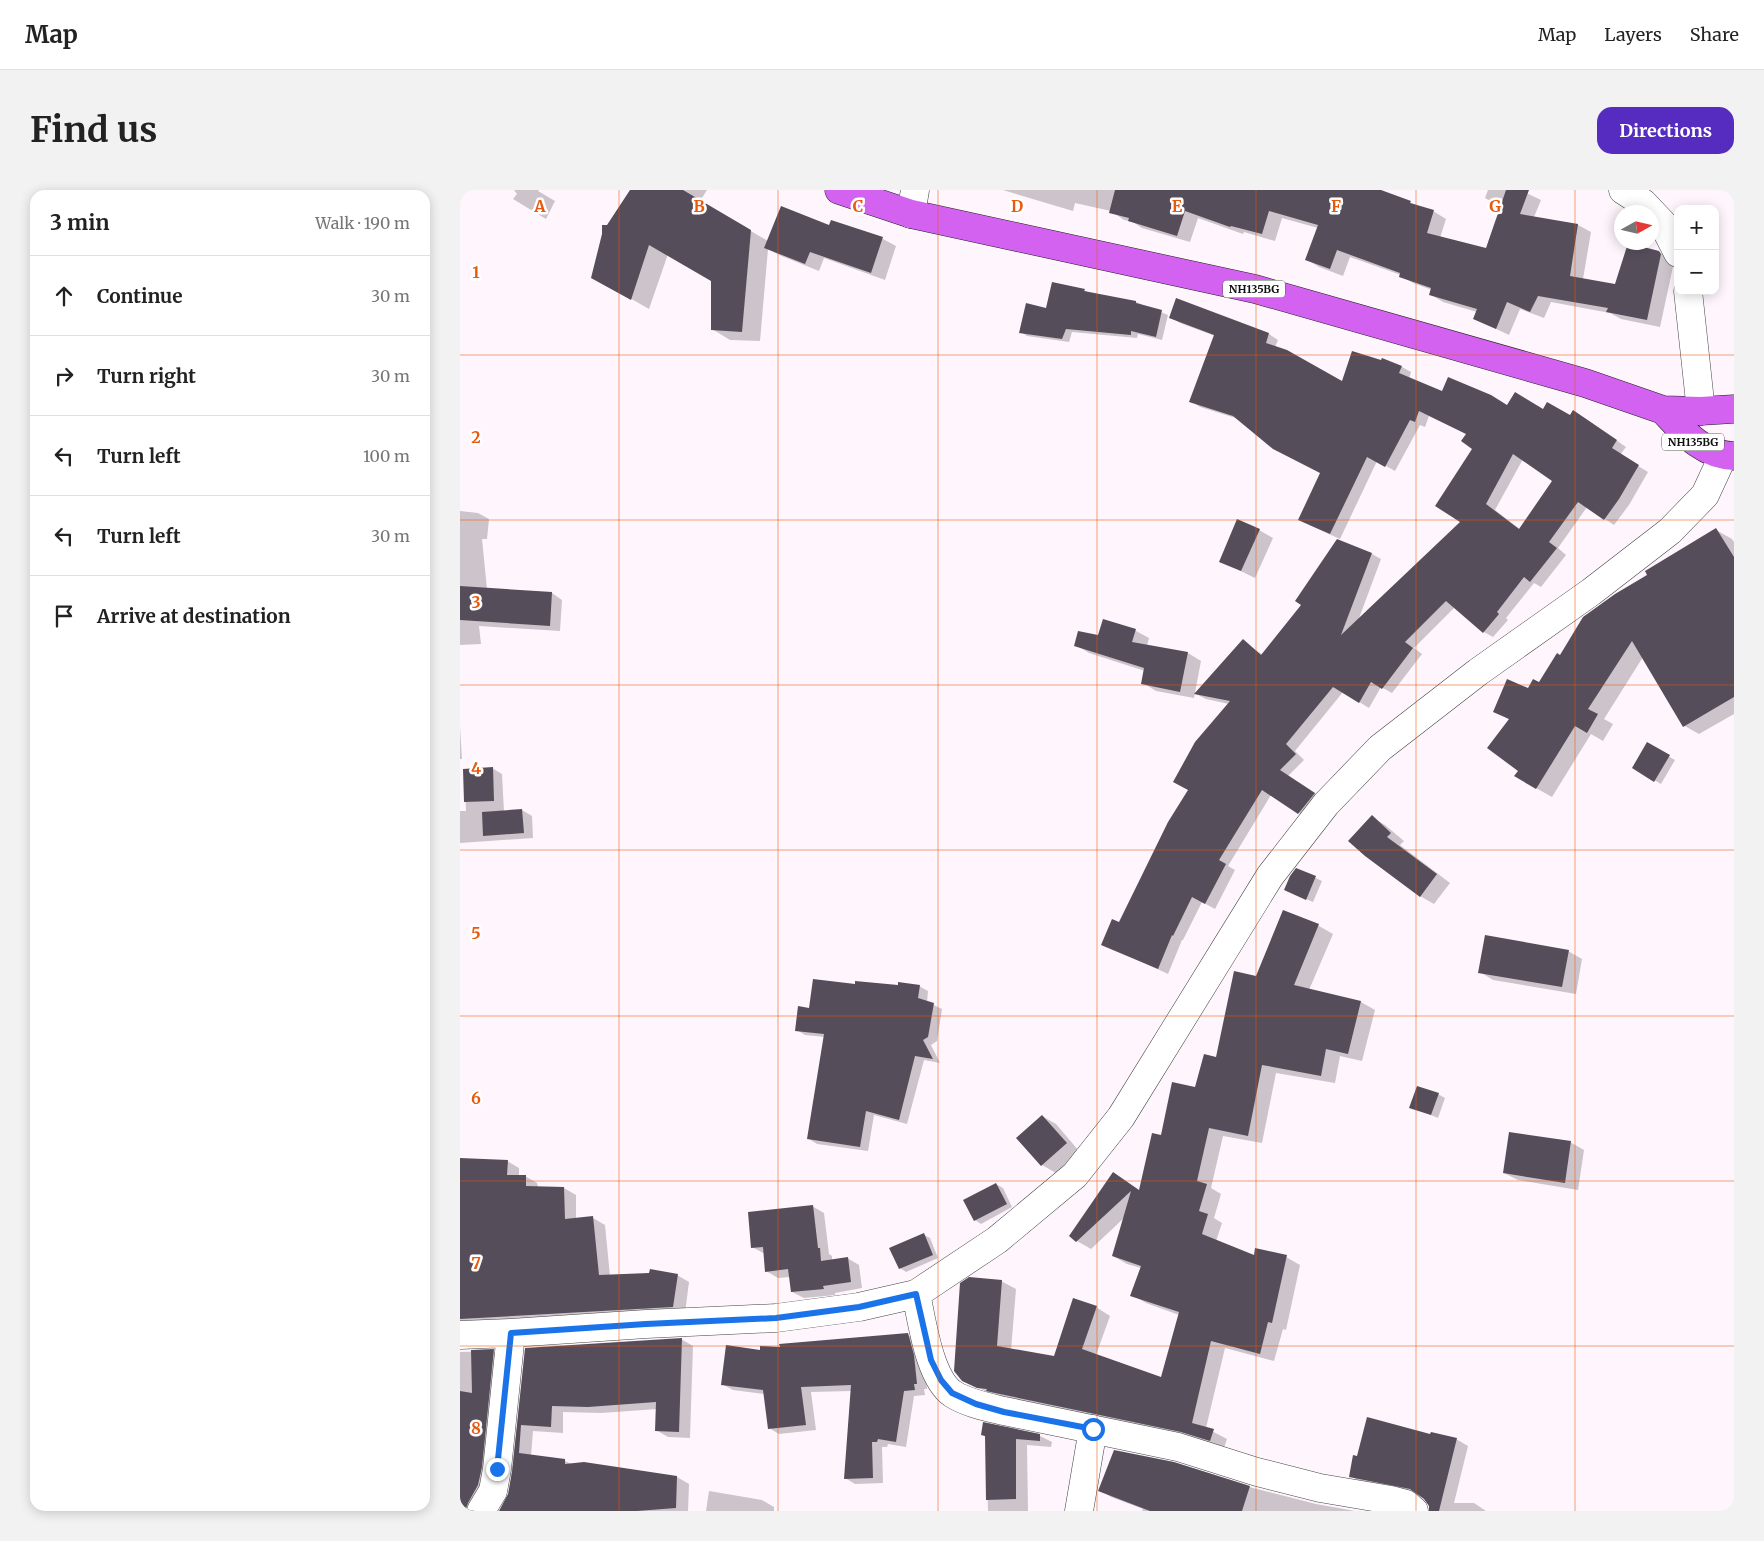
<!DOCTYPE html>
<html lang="en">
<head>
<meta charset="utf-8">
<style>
  body { margin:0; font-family:Merriweather,serif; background:#f2f2f2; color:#222 }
  .controls { position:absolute; right:15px; top:15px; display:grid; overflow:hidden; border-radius:10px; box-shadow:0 2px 12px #0003 }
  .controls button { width:45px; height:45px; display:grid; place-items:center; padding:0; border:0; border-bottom:1px solid #e0e0e0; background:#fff; color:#222; font:25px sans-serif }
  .compass { position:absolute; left:1154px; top:15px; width:45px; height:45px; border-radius:50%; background:#fff; box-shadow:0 2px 12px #0003; rotate:82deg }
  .stop { position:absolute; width:15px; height:15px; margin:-11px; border:4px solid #1a73e8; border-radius:50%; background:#fff }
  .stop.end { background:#1a73e8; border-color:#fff; box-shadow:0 1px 5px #0008 }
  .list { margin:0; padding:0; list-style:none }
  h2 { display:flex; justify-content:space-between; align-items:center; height:65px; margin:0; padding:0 20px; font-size:21px }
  h2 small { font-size:16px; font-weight:400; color:#767676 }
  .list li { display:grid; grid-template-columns:32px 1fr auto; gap:15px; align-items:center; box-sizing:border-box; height:80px; padding:0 20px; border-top:1px solid #e0e0e0 }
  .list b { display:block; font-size:19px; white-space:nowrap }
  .list em { font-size:16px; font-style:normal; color:#767676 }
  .icon { flex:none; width:28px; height:28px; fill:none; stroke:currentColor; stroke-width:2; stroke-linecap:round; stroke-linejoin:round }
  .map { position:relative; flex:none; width:1274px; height:1321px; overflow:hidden; border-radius:15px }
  header { display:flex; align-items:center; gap:30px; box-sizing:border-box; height:70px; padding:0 25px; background:#fff; border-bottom:1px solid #e0e0e0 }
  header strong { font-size:24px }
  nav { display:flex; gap:28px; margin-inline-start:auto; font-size:18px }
  .intro { display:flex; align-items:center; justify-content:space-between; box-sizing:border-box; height:120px; padding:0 30px }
  h1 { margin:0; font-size:35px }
  .button { padding:12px 22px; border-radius:15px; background:#562bbf; color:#fff; font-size:18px; font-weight:700 }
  main { display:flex; gap:30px; padding:0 30px }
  aside { flex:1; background:#fff; border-radius:15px; box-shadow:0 2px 12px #0003 }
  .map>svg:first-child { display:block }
</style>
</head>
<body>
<header>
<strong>Map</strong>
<nav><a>Map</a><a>Layers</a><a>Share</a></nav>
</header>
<div class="intro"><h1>Find us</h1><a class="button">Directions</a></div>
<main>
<aside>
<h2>3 min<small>Walk · 190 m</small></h2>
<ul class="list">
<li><svg class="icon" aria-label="ahead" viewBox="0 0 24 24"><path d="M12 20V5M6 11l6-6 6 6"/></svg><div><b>Continue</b></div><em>30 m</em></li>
<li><svg class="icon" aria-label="right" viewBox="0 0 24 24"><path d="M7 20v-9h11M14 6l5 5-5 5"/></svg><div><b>Turn right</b></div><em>30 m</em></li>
<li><svg class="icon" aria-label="left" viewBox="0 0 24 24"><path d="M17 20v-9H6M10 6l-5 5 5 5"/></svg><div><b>Turn left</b></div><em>100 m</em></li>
<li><svg class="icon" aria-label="left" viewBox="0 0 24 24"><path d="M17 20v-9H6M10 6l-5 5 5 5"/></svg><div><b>Turn left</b></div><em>30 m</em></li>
<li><svg class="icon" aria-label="arrive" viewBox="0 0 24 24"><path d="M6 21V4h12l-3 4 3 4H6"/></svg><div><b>Arrive at destination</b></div></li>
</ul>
</aside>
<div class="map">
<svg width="1274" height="1321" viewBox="0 0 1274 1321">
  <rect width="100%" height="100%" fill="#fff5fd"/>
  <path fill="#0003" fill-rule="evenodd" d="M 54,0 L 79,0 L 78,1 L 95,11 L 86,29 L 53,9 L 57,4 Z
    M 171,0 L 247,0 L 240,11 L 308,51 L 370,37 L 372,31 L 423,49 L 436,56 L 425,90 L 364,68 L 359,81 L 319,65 L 308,59 L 300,151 L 270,150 L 252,139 L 252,91 L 208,64 L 189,119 L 133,87 Z
    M 543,0 L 916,0 L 973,21 L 986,29 L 980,48 L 1027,60 L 1042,17 L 1025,8 L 1028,0 L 1060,0 L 1081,10 L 1074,27 L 1118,35 L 1131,42 L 1123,89 L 1156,95 L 1199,62 L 1212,70 L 1214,72 L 1200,137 L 1161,129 L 1150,123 L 1091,112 L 1084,128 L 1060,119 L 1049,145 L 1015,129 L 1017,122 L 983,112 L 970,104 L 972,100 L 953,93 L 941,86 L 941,85 L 890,67 L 883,86 L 859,77 L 846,69 L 858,38 L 822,28 L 815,51 L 784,42 L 783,44 L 738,28 L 730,52 L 682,38 L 673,32 L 664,30 L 651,21 L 615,13 L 613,21 Z
    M 624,100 L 631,104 L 676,112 L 708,125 L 702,150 L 678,144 L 677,148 L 612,142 L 609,152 L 567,146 L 561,142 L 586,119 Z
    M 717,110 L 809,144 L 818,150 L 815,157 L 883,193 L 942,177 L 951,182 L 949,189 L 982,203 L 1047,216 L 1123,227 L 1166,257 L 1160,265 L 1188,282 L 1169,315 L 1154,335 L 1127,317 L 1098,358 L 1106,365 L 1081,397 L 1074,393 L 1046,428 L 1048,430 L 1033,447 L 1024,442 L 995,417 L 954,458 L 962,464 L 932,503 L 921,497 L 909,518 L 883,502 L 835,561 L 844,570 L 828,586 L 864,609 L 848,629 L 811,605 L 768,676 L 775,680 L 755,719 L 742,712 L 723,750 L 722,750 L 708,784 L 643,754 L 660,733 L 730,600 L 769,514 L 746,509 L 736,504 L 783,451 L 803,465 L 843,415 L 877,351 L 912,364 L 921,369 L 898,431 L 1002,332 L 1014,259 L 1007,244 L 969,226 L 965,237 L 960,235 L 935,281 L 917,271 L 880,349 L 849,335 L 861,283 L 779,229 L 740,217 L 731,211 L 755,146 L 720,133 L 710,127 ZM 1063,269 L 1094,290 L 1061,340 L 1035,320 Z
    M 0,321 L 18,323 L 29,329 L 27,349 L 22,349 L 27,399 L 92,403 L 102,410 L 100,441 L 19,436 L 21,454 L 0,455 Z
    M 799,340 L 813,348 L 795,388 L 760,371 Z
    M 1256,340 L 1272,349 L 1274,352 L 1274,524 L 1239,544 L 1223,535 L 1183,467 L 1144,529 L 1153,534 L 1143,551 L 1131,544 L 1092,607 L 1076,598 L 1059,580 L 1050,530 L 1035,521 L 1079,494 L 1101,466 L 1189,385 Z
    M 644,431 L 676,441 L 689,448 L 687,456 L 728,463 L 741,471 L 734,508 L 696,501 L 683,493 L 685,481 L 629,463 L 616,455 L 639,447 Z
    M 0,537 L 2,569 L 0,569 Z
    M 1187,554 L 1215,570 L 1201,594 L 1173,578 Z
    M 32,578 L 42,584 L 44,622 L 62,620 L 72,626 L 73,648 L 0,653 L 0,621 L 6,621 L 4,580 Z
    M 912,627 L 925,635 L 944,651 L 940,655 L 990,693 L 974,714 L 960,706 Z
    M 837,679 L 862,691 L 853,712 L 832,703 Z
    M 824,721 L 859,736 L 873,744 L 849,800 L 901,812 L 915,820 L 902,871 L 880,866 L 875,893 L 816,883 L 802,953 L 763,946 L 751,998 L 761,1004 L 754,1028 L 762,1033 L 756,1051 L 795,1067 L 826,1067 L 840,1075 L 826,1140 L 823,1139 L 814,1171 L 765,1158 L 746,1238 L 767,1249 L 764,1258 L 533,1205 L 503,1190 L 541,1091 L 556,1099 L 551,1160 L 594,1167 L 636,1117 L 650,1126 L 636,1165 L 702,1188 L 719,1125 L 686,1113 L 672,1105 L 681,1078 L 667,1074 L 653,1066 L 664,1028 L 631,1059 L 617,1051 L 653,984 L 680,1001 L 702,946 L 757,868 L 796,787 Z
    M 1108,761 L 1122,769 L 1116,804 L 1033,790 L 1020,782 Z
    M 396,796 L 459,796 L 468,801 L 467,812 L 482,819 L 477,851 L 471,855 L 480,873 L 464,870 L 447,934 L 414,925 L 408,961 L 357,954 L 349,949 L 365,847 L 345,845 L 337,840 L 350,819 Z
    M 978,904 L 985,908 L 978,928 L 951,917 Z
    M 582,926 L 596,934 L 619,961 L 596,983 L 582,975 Z
    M 1110,952 L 1124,960 L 1118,1000 L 1058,990 L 1044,983 Z
    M 0,969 L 47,971 L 59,978 L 59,986 L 65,986 L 77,993 L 78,997 L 104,998 L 116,1005 L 116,1029 L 133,1028 L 145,1035 L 150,1086 L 217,1085 L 229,1092 L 225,1123 L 0,1142 Z
    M 536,994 L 543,998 L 552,1017 L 521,1034 L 515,1030 Z
    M 352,1016 L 364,1023 L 369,1064 L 372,1066 L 372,1071 L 387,1068 L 399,1075 L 402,1098 L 375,1103 L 375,1105 L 344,1108 L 332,1102 L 330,1087 L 318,1088 L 306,1081 L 305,1064 L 292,1057 Z
    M 464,1045 L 470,1048 L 478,1068 L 446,1082 L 440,1078 Z
    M 448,1145 L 458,1151 L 464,1172 L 467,1199 L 464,1199 L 465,1205 L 454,1206 L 446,1257 L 428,1254 L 427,1257 L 422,1257 L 423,1293 L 395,1294 L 385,1288 L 391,1201 L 351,1202 L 356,1240 L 319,1244 L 309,1238 L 305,1204 L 273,1200 L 262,1194 L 301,1162 L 321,1158 Z
    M 221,1149 L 233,1156 L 230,1248 L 208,1247 L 196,1240 L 197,1219 L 141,1223 L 103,1222 L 103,1243 L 73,1241 L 71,1266 L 105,1271 L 111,1274 L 217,1287 L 229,1294 L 228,1321 L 40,1321 L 49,1305 L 66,1159 Z
    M 33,1161 L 45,1168 L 19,1321 L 0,1321 L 0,1162 Z
    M 523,1245 L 580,1246 L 592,1252 L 591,1257 L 567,1255 L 568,1321 L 528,1321 L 526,1247 Z
    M 971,1245 L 996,1249 L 1008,1256 L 994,1313 L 1014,1313 L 1026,1321 L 970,1321 L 970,1316 L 962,1306 L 948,1301 L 902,1293 L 891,1286 L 898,1267 Z
    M 714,1273 L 793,1298 L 856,1314 L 895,1321 L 682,1321 L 683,1319 L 651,1307 L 640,1300 Z
    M 249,1301 L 302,1310 L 314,1317 L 314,1321 L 246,1321 Z"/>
  <path fill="#564d5a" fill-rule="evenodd" d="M 170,0 L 223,0 L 291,40 L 282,142 L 251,140 L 251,91 L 189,55 L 171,110 L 131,88 L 142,44 L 142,35 L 147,35 Z
    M 655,0 L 921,0 L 951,11 L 950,13 L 974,20 L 967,43 L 1026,58 L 1046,0 L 1069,0 L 1060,24 L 1118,34 L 1110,86 L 1155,94 L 1168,53 L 1199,61 L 1201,64 L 1187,130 L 1146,122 L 1148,118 L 1078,106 L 1070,122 L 1047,112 L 1036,139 L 1013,129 L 1017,119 L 969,105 L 971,98 L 939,87 L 940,83 L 877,60 L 870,79 L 845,70 L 858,35 L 809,21 L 802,44 L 771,36 L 770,37 L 725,21 L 717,46 L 668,31 L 669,28 L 649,23 Z
    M 321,16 L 369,35 L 371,30 L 423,47 L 411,83 L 350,62 L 345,74 L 304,58 Z
    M 592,92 L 625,99 L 624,101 L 676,111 L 676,113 L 702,120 L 696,147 L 671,141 L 671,145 L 606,139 L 602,149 L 559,143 L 566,113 L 586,118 Z
    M 716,108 L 809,143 L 806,153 L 827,160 L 882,191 L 892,161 L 921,170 L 922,168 L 942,176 L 939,183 L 982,201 L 988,187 L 1031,205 L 1047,215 L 1055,202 L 1083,219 L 1087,212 L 1110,225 L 1113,220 L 1157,250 L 1152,258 L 1179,275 L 1159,309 L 1144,330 L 1118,312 L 1089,352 L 1097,358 L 1070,392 L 1064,387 L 1037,422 L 1039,424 L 1023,443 L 986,411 L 945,452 L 953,458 L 922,499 L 911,492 L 899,513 L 873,497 L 826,554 L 836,564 L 820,580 L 855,603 L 838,624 L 802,600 L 759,670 L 766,674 L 745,714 L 732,707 L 713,746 L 712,745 L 698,779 L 641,755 L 652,729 L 659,732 L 708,632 L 728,600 L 713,592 L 735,552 L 770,511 L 734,504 L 783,449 L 801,465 L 841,415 L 835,411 L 877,349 L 912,363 L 881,445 L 1000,332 L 975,316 L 1012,259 L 1001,251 L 1006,244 L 959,221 L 955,232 L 950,230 L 925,277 L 907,267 L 870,344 L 838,330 L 860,283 L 813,259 L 773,226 L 729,212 L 754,145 L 709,128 ZM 1053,264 L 1092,291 L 1059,339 L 1026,314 Z
    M 777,329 L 800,339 L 781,381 L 759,372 Z
    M 1256,338 L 1274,367 L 1274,507 L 1223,537 L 1172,451 L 1128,519 L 1138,524 L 1127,543 L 1115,536 L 1076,599 L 1054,586 L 1058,581 L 1027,558 L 1049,529 L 1033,522 L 1047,489 L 1068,498 L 1073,489 L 1079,492 L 1097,463 L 1100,465 L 1123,427 L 1155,404 L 1187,385 L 1185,381 Z
    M 0,396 L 92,402 L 90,436 L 0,430 Z
    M 643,429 L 676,439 L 672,452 L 728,462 L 720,502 L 681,494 L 684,478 L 614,456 L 618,441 L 638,445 Z
    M 1187,552 L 1210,565 L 1194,592 L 1172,578 Z
    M 33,577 L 34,611 L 4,612 L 3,579 Z
    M 62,619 L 64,643 L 23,646 L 22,622 Z
    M 912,625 L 931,643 L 927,647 L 977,684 L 960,707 L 905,666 L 888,651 Z
    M 836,678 L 856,686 L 846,710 L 824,700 L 830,686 Z
    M 823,720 L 859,734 L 834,795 L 901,811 L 888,864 L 866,859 L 861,886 L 802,875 L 788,946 L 749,938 L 737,991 L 747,994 L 739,1021 L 748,1024 L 742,1044 L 794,1065 L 795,1058 L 827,1065 L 812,1133 L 808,1132 L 800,1164 L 751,1151 L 732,1233 L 754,1239 L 750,1251 L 721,1242 L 535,1203 L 526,1201 L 527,1199 L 517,1198 L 502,1191 L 494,1181 L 500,1093 L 509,1087 L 542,1090 L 537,1156 L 594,1166 L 613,1108 L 637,1116 L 622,1159 L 701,1187 L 719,1122 L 670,1106 L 681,1076 L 652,1066 L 671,1001 L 616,1052 L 609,1046 L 653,982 L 679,1000 L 692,943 L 701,945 L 712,892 L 735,897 L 744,864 L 756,867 L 774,781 L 796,786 Z
    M 1025,745 L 1109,760 L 1102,797 L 1018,783 Z
    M 353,789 L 395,794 L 395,791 L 438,795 L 438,792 L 460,795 L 458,808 L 474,813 L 468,847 L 463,850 L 473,869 L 455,866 L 439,930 L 406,921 L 400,957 L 347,949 L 364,844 L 335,841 L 338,816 L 349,818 Z
    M 957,896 L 979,903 L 971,925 L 949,918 Z
    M 582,925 L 607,953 L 581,976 L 556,948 Z
    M 1049,942 L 1111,951 L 1105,993 L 1043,983 Z
    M 0,968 L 48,970 L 47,985 L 66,985 L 66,996 L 104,997 L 105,1029 L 133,1026 L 139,1085 L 189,1083 L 190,1079 L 218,1084 L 213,1117 L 0,1129 Z
    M 536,993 L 547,1014 L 514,1031 L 503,1010 Z
    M 353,1015 L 358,1058 L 360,1058 L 361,1071 L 388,1067 L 391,1092 L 363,1096 L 364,1099 L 331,1102 L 328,1079 L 305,1082 L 303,1057 L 291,1058 L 288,1022 Z
    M 464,1043 L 473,1065 L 439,1079 L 429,1058 Z
    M 448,1143 L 454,1165 L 457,1194 L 454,1194 L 455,1200 L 444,1201 L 436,1252 L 418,1249 L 417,1252 L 412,1252 L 413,1288 L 384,1289 L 391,1195 L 341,1197 L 346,1235 L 308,1239 L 303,1200 L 261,1195 L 266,1155 L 300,1160 L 300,1156 L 320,1157 L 319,1154 Z
    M 222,1148 L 219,1242 L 195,1241 L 196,1212 L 128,1217 L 92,1216 L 91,1237 L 61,1235 L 59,1263 L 105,1269 L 105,1274 L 124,1272 L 217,1286 L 216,1318 L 177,1321 L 39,1321 L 48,1304 L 52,1282 L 65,1158 Z
    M 34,1159 L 22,1277 L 18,1295 L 8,1313 L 5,1321 L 0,1321 L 0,1201 L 12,1203 L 11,1160 Z
    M 907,1227 L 970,1244 L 971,1242 L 997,1248 L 979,1321 L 969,1321 L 969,1316 L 964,1309 L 950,1299 L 889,1287 L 893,1265 L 897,1266 Z
    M 523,1232 L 580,1244 L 580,1251 L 556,1249 L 556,1309 L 526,1310 L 525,1246 L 521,1245 Z
    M 654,1260 L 714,1272 L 790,1296 L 782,1321 L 690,1321 L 638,1301 Z"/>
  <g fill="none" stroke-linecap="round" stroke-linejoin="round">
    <g stroke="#444" stroke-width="29">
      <path id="street" d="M 1163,0 L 1183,13 L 1203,34 L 1218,63
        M 451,24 L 455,0
        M 1228,101 L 1241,221
        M 456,1104 C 462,1130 469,1188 493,1204 C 507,1213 527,1217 544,1221 L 718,1257 L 797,1282 L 860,1298 L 931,1310 L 946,1314 L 954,1321
        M 0,1145 L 51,1143 L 186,1134 L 316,1128 L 399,1117 L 456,1104 L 537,1050 L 615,985 L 661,927 L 810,686 L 866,614 L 920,558 L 1018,482 L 1131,402 L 1210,341 L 1245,305 L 1263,266
        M 21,1321 L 33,1301 L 37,1279 L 51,1143
        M 619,1321 L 633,1239"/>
    </g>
    <g stroke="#222" stroke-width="29">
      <path id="highway" d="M 379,0 L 451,24 L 795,99 L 1125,193 L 1203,220 L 1241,221 L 1274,219
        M 1203,220 C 1224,242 1242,265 1274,266"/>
    </g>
    <use href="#street" stroke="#fff" stroke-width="28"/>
    <use href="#highway" stroke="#d362f0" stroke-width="28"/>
  </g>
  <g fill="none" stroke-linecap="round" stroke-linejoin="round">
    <path stroke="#1a73e8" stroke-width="6" d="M 37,1279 L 51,1143 L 186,1134 L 316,1128 L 399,1117 L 456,1104 L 471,1170 L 481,1190 L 492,1203 L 516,1214 L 544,1222 L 633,1239"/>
  </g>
  <path fill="none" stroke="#e8590c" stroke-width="1" stroke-opacity="0.55" d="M 159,0 L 159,1321M 318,0 L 318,1321M 478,0 L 478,1321M 637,0 L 637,1321M 796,0 L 796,1321M 956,0 L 956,1321M 1115,0 L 1115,1321M 0,165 L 1274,165M 0,330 L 1274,330M 0,495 L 1274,495M 0,660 L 1274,660M 0,826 L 1274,826M 0,991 L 1274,991M 0,1156 L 1274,1156"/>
  <g text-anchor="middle" stroke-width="5" stroke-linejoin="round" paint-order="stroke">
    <g fill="#fff" stroke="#585858" stroke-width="1">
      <rect x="763" y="90.5" width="62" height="17" rx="4"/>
      <rect x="1202" y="243.5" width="62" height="17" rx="4"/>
    </g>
    <g font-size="11" font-weight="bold" fill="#111">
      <text x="794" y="103">NH135BG</text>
      <text x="1233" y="256">NH135BG</text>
    </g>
  </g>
  <g font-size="16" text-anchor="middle" font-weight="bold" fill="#e8590c" stroke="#fff" stroke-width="5" stroke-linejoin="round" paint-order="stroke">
    <text x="80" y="22">A</text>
    <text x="239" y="22">B</text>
    <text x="398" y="22">C</text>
    <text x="557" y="22">D</text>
    <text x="717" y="22">E</text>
    <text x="876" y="22">F</text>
    <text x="1035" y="22">G</text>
    <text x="16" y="88">1</text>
    <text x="16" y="253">2</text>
    <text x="16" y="418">3</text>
    <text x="16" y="584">4</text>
    <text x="16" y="749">5</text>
    <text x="16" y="914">6</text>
    <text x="16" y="1079">7</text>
    <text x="16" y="1244">8</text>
  </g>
</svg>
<div class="controls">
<button>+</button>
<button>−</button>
</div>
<svg class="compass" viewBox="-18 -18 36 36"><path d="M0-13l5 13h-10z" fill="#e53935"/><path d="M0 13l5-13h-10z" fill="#767676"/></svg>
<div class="stop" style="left:633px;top:1239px"></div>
<div class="stop end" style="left:37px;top:1279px"></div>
</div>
</main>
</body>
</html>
